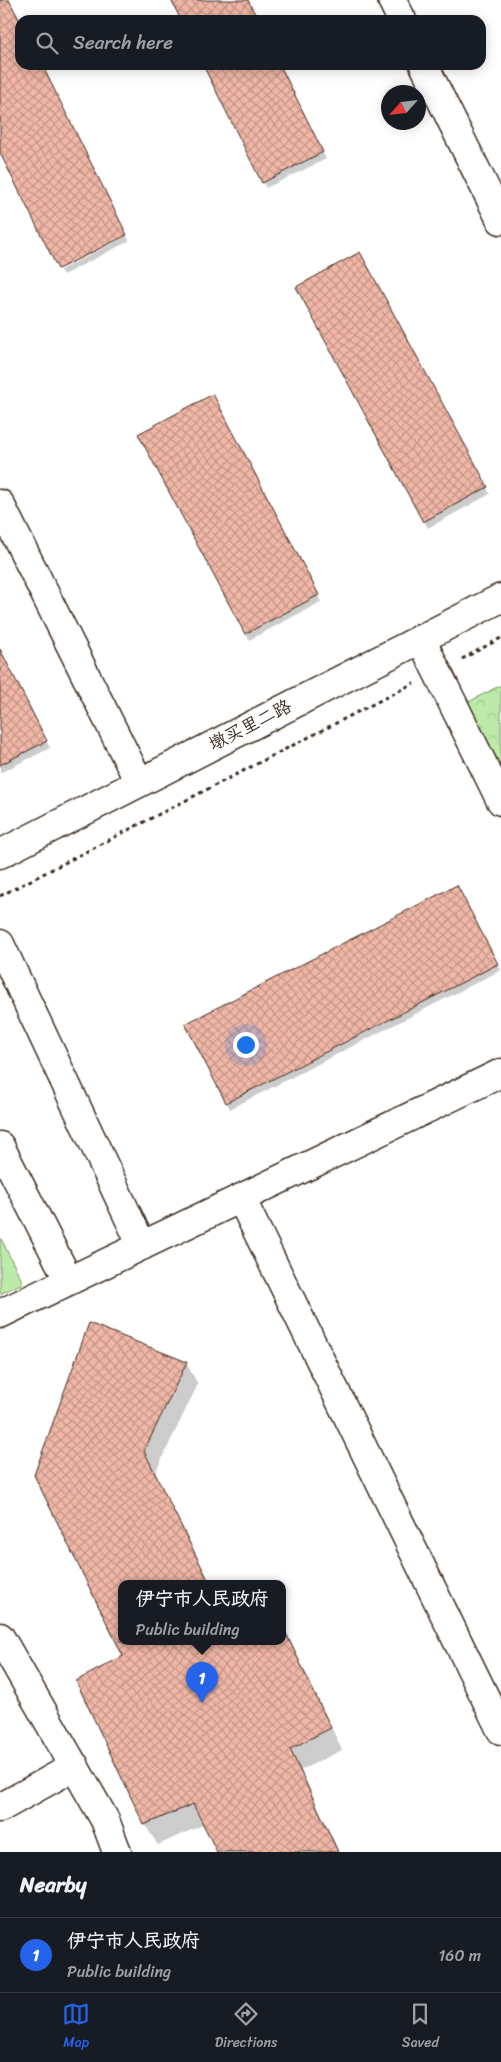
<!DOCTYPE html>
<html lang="en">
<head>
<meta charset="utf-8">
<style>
  body { margin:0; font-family:Sriracha,"LXGW WenKai TC",sans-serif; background:#242831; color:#f1f3f6 }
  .compass { position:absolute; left:381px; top:85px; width:45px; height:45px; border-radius:50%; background:#171b24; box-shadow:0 2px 12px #0003; rotate:243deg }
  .you { position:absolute; left:245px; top:1044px; width:18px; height:18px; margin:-12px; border:4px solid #fff; border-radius:50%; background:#1a73e8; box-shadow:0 0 0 8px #1a73e833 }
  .badge { display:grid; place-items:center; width:32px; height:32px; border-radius:50%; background:#2563eb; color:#fff; font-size:16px; font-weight:700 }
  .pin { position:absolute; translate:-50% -41px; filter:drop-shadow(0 1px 2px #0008) }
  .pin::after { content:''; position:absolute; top:26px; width:18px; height:15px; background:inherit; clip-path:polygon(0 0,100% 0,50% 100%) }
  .popup { position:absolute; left:118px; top:1580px; width:168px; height:65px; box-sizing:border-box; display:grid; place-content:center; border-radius:10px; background:#171b24; filter:drop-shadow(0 1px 4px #0005); font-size:16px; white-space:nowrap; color:#9ea1a6 }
  .popup b { font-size:19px; color:#f1f3f6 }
  .popup::after { content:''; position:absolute; left:50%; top:100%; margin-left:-10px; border:10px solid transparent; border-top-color:#171b24 }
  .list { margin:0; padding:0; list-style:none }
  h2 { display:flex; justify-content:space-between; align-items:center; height:65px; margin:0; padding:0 20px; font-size:21px }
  h2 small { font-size:16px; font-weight:400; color:#9ea1a6 }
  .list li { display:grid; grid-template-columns:32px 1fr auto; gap:15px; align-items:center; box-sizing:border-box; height:75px; padding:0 20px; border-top:1px solid #363941 }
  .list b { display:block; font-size:19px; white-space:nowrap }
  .list p { margin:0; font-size:16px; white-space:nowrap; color:#9ea1a6 }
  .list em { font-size:16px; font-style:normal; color:#9ea1a6 }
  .icon { flex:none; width:28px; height:28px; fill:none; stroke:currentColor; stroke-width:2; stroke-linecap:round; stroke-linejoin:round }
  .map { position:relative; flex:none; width:501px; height:1852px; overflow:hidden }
  .search { position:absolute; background:#171b24; box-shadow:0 2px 12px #0003; left:15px; right:15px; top:15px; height:55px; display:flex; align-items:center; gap:12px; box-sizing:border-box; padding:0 18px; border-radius:15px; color:#9ea1a6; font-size:19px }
  .sheet { height:140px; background:#171b24 }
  nav { display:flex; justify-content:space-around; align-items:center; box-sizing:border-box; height:70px; border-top:1px solid #363941; background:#171b24; font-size:14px; color:#9ea1a6 }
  nav a { display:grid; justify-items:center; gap:2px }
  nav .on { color:#2563eb }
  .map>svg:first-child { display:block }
</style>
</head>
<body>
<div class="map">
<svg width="501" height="1852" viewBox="0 0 501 1852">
  <defs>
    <pattern id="forest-crowns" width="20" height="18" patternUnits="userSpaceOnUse" patternTransform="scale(1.25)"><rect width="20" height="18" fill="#bceba9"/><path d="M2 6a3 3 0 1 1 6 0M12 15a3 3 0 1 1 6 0" fill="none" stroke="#a2ca91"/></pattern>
    <pattern id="building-cross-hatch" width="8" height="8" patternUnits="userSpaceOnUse" patternTransform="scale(1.25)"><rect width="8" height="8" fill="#f0b7a7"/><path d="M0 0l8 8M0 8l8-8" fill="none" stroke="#c49587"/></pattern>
  </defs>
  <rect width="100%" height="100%" fill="#fff"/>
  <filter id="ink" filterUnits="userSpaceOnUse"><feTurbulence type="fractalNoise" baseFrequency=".02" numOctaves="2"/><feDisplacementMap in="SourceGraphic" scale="10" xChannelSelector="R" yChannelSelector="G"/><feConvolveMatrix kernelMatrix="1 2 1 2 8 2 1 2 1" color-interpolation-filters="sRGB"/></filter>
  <g filter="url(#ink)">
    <path fill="#bceba9" stroke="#7c8a64" d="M 0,1237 L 23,1283 L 0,1294 Z"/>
    <path fill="url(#forest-crowns)" stroke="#7c8a64" d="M 501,685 L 501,795 L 459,707 Z"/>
    <path fill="#0003" d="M 205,65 L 279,65 L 326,159 L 266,188 Z
      M 127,236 L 129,241 L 63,275 L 60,270 Z
      M 360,254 L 490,494 L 428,528 L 297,287 Z
      M 212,396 L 321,602 L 249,640 L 140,434 Z
      M 0,651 L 50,748 L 0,773 Z
      M 460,893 L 501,970 L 230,1109 L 187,1025 Z
      M 186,1363 L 198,1384 L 155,1473 L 211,1584 L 122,1584 L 122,1642 L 282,1642 L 282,1623 L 342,1750 L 301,1770 L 339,1852 L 218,1852 L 205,1824 L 158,1845 L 145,1825 L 78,1682 L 125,1656 L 36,1474 Z"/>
    <path fill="url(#building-cross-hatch)" stroke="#3b2a1e" d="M 0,0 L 9,0 L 20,21 L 20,65 L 42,65 L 127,235 L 58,269 L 0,153 Z
      M 171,0 L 248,0 L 258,20 L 181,20 Z
      M 203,65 L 280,65 L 323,152 L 262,183 Z
      M 360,252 L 488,487 L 423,522 L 296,287 Z
      M 213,394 L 319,595 L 245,634 L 138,434 Z
      M 0,649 L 47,741 L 0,765 Z
      M 457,885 L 498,964 L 226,1103 L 185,1024 Z
      M 89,1323 L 187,1362 L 144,1451 L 210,1584 L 122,1584 L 122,1642 L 282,1642 L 282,1625 L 331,1728 L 290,1749 L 338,1852 L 217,1852 L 193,1804 L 144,1825 L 76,1681 L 123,1656 L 34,1475 Z"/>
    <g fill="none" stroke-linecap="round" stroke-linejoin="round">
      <g stroke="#3b2a1e" stroke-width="31">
        <path id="minor" d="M 392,0 L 402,20
          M 424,65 L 501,220
          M 0,504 L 139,782
          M 421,639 L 501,801
          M 0,944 L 142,1246
          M 0,1146 L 69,1281
          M 241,1198 L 501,1730
          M 0,1314 L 501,1073
          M 0,1637 L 105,1820 L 117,1852
          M 0,1808 L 75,1766"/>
      </g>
      <g stroke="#3b2a1e" stroke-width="31">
        <path id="tertiary" d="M 0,854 L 501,598"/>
      </g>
      <path stroke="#3b2a1e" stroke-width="3" stroke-dasharray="4 4" stroke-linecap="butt" d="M 462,659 L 501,638
        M 0,896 L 414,683"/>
      <use href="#minor" stroke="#fff" stroke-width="28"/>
      <use href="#tertiary" stroke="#fff" stroke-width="28"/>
    </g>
  </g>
  <g text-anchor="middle" stroke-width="5" stroke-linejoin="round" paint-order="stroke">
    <g font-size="18" fill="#3b2a1e" stroke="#fff">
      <text transform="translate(250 725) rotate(-27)" y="6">墩买里二路</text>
    </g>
  </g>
</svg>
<svg class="compass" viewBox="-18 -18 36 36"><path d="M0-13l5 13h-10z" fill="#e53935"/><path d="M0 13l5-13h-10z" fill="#9ea1a6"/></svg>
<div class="you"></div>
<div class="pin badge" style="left:202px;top:1703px">1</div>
<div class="popup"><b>伊宁市人民政府</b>Public building</div>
<div class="search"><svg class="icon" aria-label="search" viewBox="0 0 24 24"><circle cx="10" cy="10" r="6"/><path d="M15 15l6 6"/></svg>Search here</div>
</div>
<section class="sheet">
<h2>Nearby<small></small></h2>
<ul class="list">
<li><span class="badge">1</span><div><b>伊宁市人民政府</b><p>Public building</p></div><em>160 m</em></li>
</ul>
</section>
<nav>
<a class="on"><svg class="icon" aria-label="map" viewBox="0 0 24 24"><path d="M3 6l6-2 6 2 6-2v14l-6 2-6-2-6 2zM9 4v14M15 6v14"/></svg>Map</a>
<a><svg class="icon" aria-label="directions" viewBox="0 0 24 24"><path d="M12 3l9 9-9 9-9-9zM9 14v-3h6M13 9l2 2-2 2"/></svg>Directions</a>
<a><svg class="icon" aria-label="saved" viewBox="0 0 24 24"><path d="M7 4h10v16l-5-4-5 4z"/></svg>Saved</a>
</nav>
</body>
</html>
